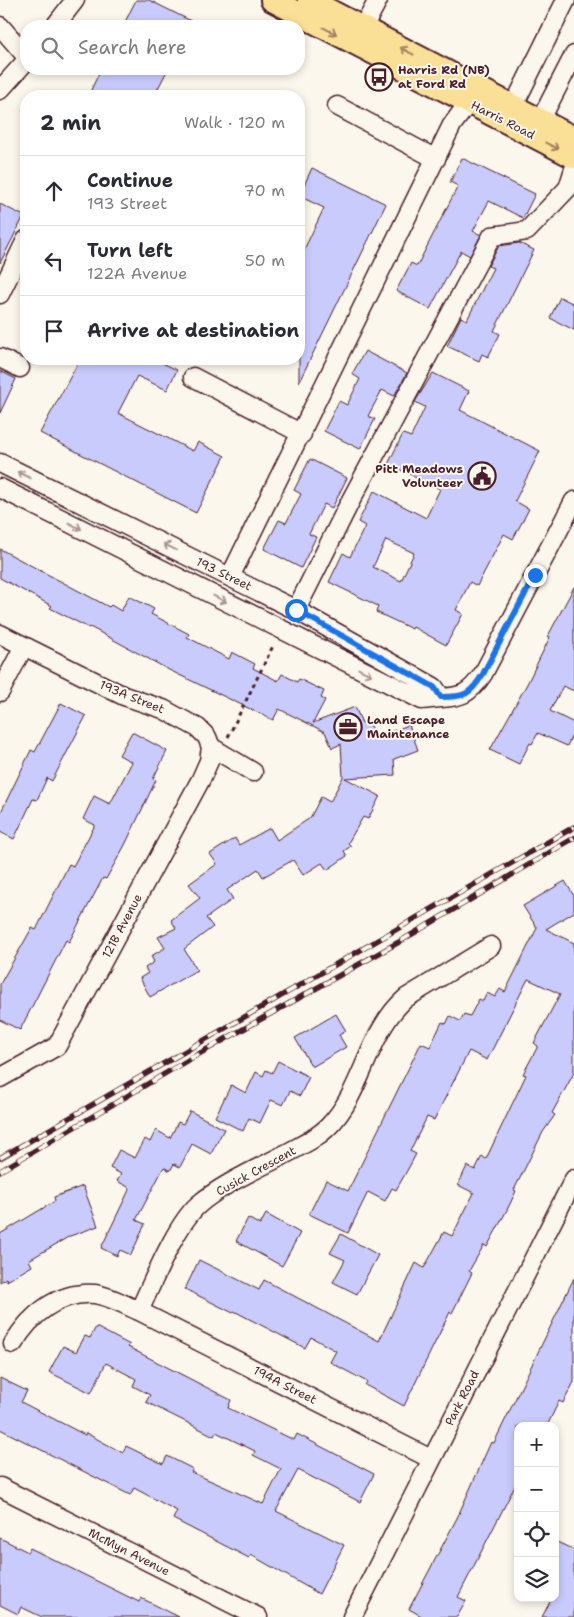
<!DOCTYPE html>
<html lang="en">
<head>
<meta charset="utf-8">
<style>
  body { margin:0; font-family:"Shantell Sans",sans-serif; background:#f7f7f7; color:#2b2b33 }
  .controls { position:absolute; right:15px; bottom:15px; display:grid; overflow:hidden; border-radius:10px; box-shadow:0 2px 8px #0003 }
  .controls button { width:45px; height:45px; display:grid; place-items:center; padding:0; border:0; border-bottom:1px solid #e1e1e2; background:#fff; color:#2b2b33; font:25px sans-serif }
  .stop { position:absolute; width:15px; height:15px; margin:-11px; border:4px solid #1a73e8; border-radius:50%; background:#fff }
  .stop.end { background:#1a73e8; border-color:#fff; box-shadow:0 1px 5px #0008 }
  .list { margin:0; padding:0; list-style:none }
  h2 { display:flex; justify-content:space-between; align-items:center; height:65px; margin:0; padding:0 20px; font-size:21px }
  h2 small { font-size:16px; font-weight:400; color:#7c7c81 }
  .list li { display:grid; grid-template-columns:32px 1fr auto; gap:15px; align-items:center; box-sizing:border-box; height:70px; padding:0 20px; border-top:1px solid #e1e1e2 }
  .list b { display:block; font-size:19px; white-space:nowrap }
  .list p { margin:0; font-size:16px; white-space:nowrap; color:#7c7c81 }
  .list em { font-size:16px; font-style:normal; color:#7c7c81 }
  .icon { flex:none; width:28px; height:28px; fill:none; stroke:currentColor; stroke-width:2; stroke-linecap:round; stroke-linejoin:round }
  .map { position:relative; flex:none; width:574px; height:1617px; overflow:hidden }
  .search { position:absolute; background:#fff; box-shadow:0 2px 8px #0003; left:20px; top:20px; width:285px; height:55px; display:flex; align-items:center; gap:12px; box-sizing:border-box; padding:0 18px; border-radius:20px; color:#7c7c81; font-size:19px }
  .panel { position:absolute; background:#fff; box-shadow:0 2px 8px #0003; left:20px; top:90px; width:285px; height:275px; border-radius:20px }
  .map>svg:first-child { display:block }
</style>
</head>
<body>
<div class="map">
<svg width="574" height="1617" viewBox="0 0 574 1617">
  <rect width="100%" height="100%" fill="#fbf7ec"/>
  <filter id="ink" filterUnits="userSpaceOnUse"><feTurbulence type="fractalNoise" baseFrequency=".02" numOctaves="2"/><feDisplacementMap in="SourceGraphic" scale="10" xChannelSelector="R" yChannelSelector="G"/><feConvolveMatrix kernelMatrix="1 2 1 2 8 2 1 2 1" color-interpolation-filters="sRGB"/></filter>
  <g filter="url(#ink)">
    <path fill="#c9cbfd" stroke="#4a1f2b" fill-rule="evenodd" d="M 136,0 L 149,0 L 201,26 L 123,26 Z
      M 101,69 L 168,69 L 154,96 L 88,96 Z
      M 462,158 L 535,194 L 523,218 L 489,201 L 473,231 L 481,235 L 470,256 L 461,251 L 430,309 L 396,291 L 411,263 L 417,266 L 458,186 L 450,182 Z
      M 312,168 L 386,204 L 299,382 L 299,260 L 324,208 L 299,196 Z
      M 0,204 L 24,216 L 0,263 Z
      M 519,243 L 534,250 L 494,331 L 500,334 L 488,357 L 482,354 L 479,361 L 447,346 L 461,317 L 467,320 L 493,268 L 488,266 L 499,246 Z
      M 560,297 L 574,304 L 574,330 L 550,318 Z
      M 365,351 L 407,373 L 394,396 L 382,390 L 368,416 L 375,419 L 360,449 L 324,431 L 339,401 L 347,405 L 360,379 L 352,374 Z
      M 80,359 L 154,359 L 177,370 L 167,390 L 137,376 L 118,413 L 193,451 L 198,442 L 225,456 L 196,513 L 40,433 Z
      M 0,371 L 16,379 L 0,413 Z
      M 433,373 L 469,391 L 460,410 L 540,451 L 515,501 L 529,509 L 513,539 L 504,534 L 477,586 L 470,582 L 456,610 L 463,614 L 446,645 L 413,627 L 412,629 L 376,612 L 378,606 L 329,582 L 343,553 L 350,557 L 365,526 L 358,522 L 374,491 L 426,518 L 440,489 L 388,464 L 403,434 L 411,437 L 425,407 L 415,402 ZM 386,540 L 414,553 L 401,581 L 373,567 Z
      M 310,459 L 347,478 L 332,508 L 324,504 L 309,534 L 316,537 L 301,568 L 264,549 L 279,520 L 286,523 L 301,494 L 294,490 Z
      M 0,549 L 109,607 L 111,605 L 121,611 L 129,596 L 154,609 L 151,614 L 189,634 L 187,637 L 229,659 L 232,652 L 255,664 L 253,668 L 278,681 L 282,674 L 297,682 L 299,679 L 324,691 L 321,698 L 325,700 L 313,723 L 355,707 L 362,723 L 369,720 L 375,737 L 409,725 L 418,750 L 394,759 L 395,775 L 345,778 L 380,796 L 368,819 L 363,817 L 348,843 L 351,846 L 344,851 L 347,856 L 327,870 L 322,863 L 303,875 L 293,860 L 263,877 L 258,869 L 227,890 L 233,899 L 206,918 L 213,927 L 184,949 L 197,970 L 150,997 L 140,978 L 148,973 L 145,968 L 154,962 L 151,956 L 165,948 L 158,937 L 176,928 L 171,920 L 200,898 L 189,884 L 217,864 L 210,854 L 235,838 L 239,845 L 270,828 L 277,840 L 310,818 L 321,797 L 330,802 L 343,777 L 341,744 L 332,748 L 325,732 L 279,709 L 273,720 L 169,670 L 90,627 L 89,628 L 50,608 L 52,606 L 0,578 Z
      M 574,587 L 574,691 L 563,686 L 550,711 L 574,723 L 574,731 L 567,746 L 538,733 L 532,744 L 530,743 L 519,764 L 490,750 L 527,684 L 550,637 L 548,636 Z
      M 61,703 L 86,716 L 52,781 L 47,778 L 37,800 L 33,799 L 14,839 L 0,832 L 0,814 L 31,750 L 35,752 Z
      M 132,732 L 167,751 L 153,779 L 156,780 L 125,845 L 106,879 L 103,878 L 69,942 L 66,940 L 20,1030 L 0,1020 L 0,984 L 32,928 L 36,930 L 69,864 L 73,866 L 95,825 L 83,819 L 94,796 L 110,804 L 132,762 L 119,755 Z
      M 565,881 L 574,896 L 574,912 L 546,929 L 574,943 L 574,1073 L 552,1113 L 555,1115 L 543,1132 L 514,1190 L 516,1191 L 507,1210 L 487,1247 L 484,1245 L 469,1271 L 472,1273 L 452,1313 L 450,1312 L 404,1406 L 365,1385 L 367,1382 L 330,1362 L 336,1351 L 311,1337 L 305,1348 L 234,1311 L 233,1313 L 185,1289 L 199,1260 L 259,1290 L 264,1280 L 379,1341 L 416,1263 L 424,1268 L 444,1232 L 452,1236 L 474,1193 L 458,1185 L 467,1166 L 475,1170 L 482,1156 L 486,1159 L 526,1075 L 523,1074 L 538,1046 L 534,1043 L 560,994 L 528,979 L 487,1060 L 469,1051 L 434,1120 L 427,1117 L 410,1151 L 416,1154 L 408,1169 L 396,1190 L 392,1188 L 385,1201 L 368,1192 L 348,1233 L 309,1214 L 326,1180 L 348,1191 L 421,1043 L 430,1047 L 442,1022 L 446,1024 L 450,1016 L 460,1021 L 464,1014 L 470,1016 L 479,999 L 483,1001 L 487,993 L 495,997 L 500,989 L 505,992 L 537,928 L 523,906 Z
      M 336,1014 L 346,1031 L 339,1035 L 346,1047 L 312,1067 L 295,1038 Z
      M 278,1061 L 309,1077 L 300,1096 L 290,1091 L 283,1105 L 271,1100 L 260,1123 L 249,1118 L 243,1131 L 215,1117 L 231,1085 L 246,1093 L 256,1072 L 263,1076 L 266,1070 L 272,1073 Z
      M 190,1111 L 224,1129 L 211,1154 L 192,1144 L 180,1167 L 174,1164 L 170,1171 L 164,1167 L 136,1220 L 145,1224 L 131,1255 L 120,1250 L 117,1256 L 101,1248 L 130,1188 L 117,1181 L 121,1174 L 110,1168 L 119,1150 L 135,1158 L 145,1139 L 150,1142 L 156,1130 L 170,1138 L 178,1122 L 183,1124 Z
      M 83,1186 L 98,1226 L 70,1236 L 29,1260 L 32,1266 L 7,1281 L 6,1278 L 0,1282 L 0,1234 L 55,1201 L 54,1197 Z
      M 266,1214 L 300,1233 L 282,1266 L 236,1241 L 248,1218 L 260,1225 Z
      M 341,1234 L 378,1255 L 357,1294 L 333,1282 L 345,1260 L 330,1253 Z
      M 574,1278 L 574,1382 L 563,1403 L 559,1401 L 547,1426 L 518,1426 L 518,1480 L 458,1597 L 466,1601 L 457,1617 L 423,1617 L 409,1609 L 457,1518 L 491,1442 L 494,1443 Z
      M 96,1327 L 130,1345 L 128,1347 L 231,1400 L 228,1408 L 294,1440 L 297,1434 L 374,1474 L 360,1502 L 298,1470 L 276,1511 L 344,1545 L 319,1594 L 251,1555 L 249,1558 L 173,1519 L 177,1511 L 134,1488 L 130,1495 L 0,1429 L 0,1378 L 27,1391 L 21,1402 L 85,1435 L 86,1433 L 123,1453 L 126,1446 L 163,1464 L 167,1456 L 193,1469 L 191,1472 L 263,1504 L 281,1469 L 253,1455 L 255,1451 L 216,1432 L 214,1436 L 146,1402 L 150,1395 L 133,1386 L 136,1379 L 106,1363 L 91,1393 L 49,1372 L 63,1346 L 76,1352 L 85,1336 L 90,1338 Z
      M 0,1538 L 28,1552 L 30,1548 L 139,1602 L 141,1598 L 179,1617 L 42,1617 L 21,1607 L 18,1614 L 0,1605 Z
      M 555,1541 L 574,1550 L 574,1617 L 542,1617 L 552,1598 L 555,1598 Z"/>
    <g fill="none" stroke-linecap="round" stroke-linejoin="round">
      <g stroke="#4a1f2b" stroke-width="21">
        <path id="minor" d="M 0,26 L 26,56
          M 55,26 L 75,0
          M 363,28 L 378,0
          M 0,90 L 26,61
          M 337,106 L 436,159
          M 513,107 L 566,0
          M 540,121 L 574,55
          M 0,294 L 26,240
          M 0,358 L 20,368
          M 193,377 L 302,434
          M 0,463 L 296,610 L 434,687 L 441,697
          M 0,488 L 422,700 C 453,695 464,703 483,674 L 574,501
          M 230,577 L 452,125 L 469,102
          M 296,610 L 351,500 L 492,236 L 527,231 L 568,188 L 574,169
          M 0,634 L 124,696 L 163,709 L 198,728 L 207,737 L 211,747 L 253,772
          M 0,692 L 24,646
          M 0,1078 L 57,1046 L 201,779 L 209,761 L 211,747
          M 139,1311 L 431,1459
          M 13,1344 C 30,1315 58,1291 95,1294 C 110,1296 125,1305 139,1311 C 153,1282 175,1226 198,1205 C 223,1183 264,1166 293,1150 C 306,1143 318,1137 328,1127 C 364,1091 367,1032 406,998 L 491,946
          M 0,1487 L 258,1617
          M 352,1617 L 574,1179"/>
      </g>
      <g stroke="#4a1f2b" stroke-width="26">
        <path id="major" d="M 272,0 L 574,157
          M 309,0 L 574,138"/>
      </g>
      <path stroke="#4a1f2b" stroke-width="3" stroke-dasharray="4 4" stroke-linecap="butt" d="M 228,737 L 274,644"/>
      <use href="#minor" stroke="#fbf7ec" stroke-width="18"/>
      <use href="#major" stroke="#fadf96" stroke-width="22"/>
      <g stroke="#4a1f2b" stroke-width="5.5">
        <path id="rail" d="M 0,1158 L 574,827
          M 0,1171 L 188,1060 L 399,942 L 574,838"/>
      </g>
      <use href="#rail" stroke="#fbf7ec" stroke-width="4" stroke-dasharray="11" stroke-linecap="butt"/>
    </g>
    <defs><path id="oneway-shaft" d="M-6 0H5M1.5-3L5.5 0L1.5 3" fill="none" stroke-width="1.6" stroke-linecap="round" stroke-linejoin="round" transform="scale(1.25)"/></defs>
    <g stroke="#a27f60">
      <use href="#oneway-shaft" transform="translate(330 31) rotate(27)"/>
      <use href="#oneway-shaft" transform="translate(407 51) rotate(-152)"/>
      <use href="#oneway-shaft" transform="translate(552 146) rotate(27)"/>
    </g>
    <g stroke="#ab9695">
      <use href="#oneway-shaft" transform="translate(24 475) rotate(-154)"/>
      <use href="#oneway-shaft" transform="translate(75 526) rotate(27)"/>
      <use href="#oneway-shaft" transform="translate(170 547) rotate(-154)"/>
      <use href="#oneway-shaft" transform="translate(220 599) rotate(27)"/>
      <use href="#oneway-shaft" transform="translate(365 672) rotate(27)"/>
    </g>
  </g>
  <g fill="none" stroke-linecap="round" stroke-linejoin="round" filter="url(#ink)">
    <path stroke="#1a73e8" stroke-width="6" d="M 296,610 L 434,687 L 441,697 C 465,697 470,695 483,674 L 535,575"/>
  </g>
  <defs>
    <g id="bus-ring" transform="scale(1.4375)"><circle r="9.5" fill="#fbf7ec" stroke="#4a1f2b" stroke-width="1.5"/><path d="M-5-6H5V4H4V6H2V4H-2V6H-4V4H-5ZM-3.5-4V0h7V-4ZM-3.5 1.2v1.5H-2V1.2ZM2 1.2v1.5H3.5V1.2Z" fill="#4a1f2b"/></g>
    <g id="civic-ring" transform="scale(1.4375)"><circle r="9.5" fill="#fbf7ec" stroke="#4a1f2b" stroke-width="1.5"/><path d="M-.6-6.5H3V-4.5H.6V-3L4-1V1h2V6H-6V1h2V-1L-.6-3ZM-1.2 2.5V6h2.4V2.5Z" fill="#4a1f2b"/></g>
    <g id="office-ring" transform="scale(1.4375)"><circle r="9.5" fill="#fbf7ec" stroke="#4a1f2b" stroke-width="1.5"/><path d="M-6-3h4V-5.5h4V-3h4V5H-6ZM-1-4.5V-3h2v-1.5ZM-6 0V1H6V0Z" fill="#4a1f2b"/></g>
  </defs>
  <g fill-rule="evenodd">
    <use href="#bus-ring" x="379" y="77"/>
    <use href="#civic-ring" x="482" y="476"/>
    <use href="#office-ring" x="348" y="727"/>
  </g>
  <g text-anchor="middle" stroke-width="4" stroke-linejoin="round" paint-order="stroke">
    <g font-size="12" font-weight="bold" fill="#4a1f2b" stroke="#fbf7ec" text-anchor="start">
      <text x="398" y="74">Harris Rd (NB)<tspan x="398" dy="14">at Ford Rd</tspan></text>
      <text x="463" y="473" text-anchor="end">Pitt Meadows<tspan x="463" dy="14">Volunteer</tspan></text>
      <text x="367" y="724">Land Escape<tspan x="367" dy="14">Maintenance</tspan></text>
    </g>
    <g font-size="12" fill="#4a1f2b" stroke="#fbf7ec">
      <text transform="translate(503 120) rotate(27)" y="4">Harris Road</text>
      <text transform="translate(224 574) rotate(26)" y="4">193 Street</text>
      <text transform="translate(132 697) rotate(22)" y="4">193A Street</text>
      <text transform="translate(122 926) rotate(-62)" y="4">121B Avenue</text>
      <text transform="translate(256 1171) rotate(-29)" y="4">Cusick Crescent</text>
      <text transform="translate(285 1385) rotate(27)" y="4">194A Street</text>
      <text transform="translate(462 1398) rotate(-63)" y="4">Park Road</text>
      <text transform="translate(129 1552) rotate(27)" y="4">McMyn Avenue</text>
    </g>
  </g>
</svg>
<div class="controls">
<button>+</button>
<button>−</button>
<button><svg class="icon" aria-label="locate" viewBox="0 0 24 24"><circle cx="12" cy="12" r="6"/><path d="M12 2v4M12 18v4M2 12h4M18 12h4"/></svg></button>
<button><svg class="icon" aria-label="layers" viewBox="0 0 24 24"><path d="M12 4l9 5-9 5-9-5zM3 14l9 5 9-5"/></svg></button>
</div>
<div class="stop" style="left:296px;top:610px"></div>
<div class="stop end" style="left:535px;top:575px"></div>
<div class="search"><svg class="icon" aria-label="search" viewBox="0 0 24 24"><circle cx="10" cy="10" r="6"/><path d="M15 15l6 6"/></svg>Search here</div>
<section class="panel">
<h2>2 min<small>Walk · 120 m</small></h2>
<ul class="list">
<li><svg class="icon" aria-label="ahead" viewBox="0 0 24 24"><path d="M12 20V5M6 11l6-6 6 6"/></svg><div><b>Continue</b><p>193 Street</p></div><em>70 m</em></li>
<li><svg class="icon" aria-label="left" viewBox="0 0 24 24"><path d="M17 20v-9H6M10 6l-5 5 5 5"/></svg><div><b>Turn left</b><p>122A Avenue</p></div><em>50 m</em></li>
<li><svg class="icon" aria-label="arrive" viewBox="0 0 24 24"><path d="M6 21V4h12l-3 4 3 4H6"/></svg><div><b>Arrive at destination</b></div></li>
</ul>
</section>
</div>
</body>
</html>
